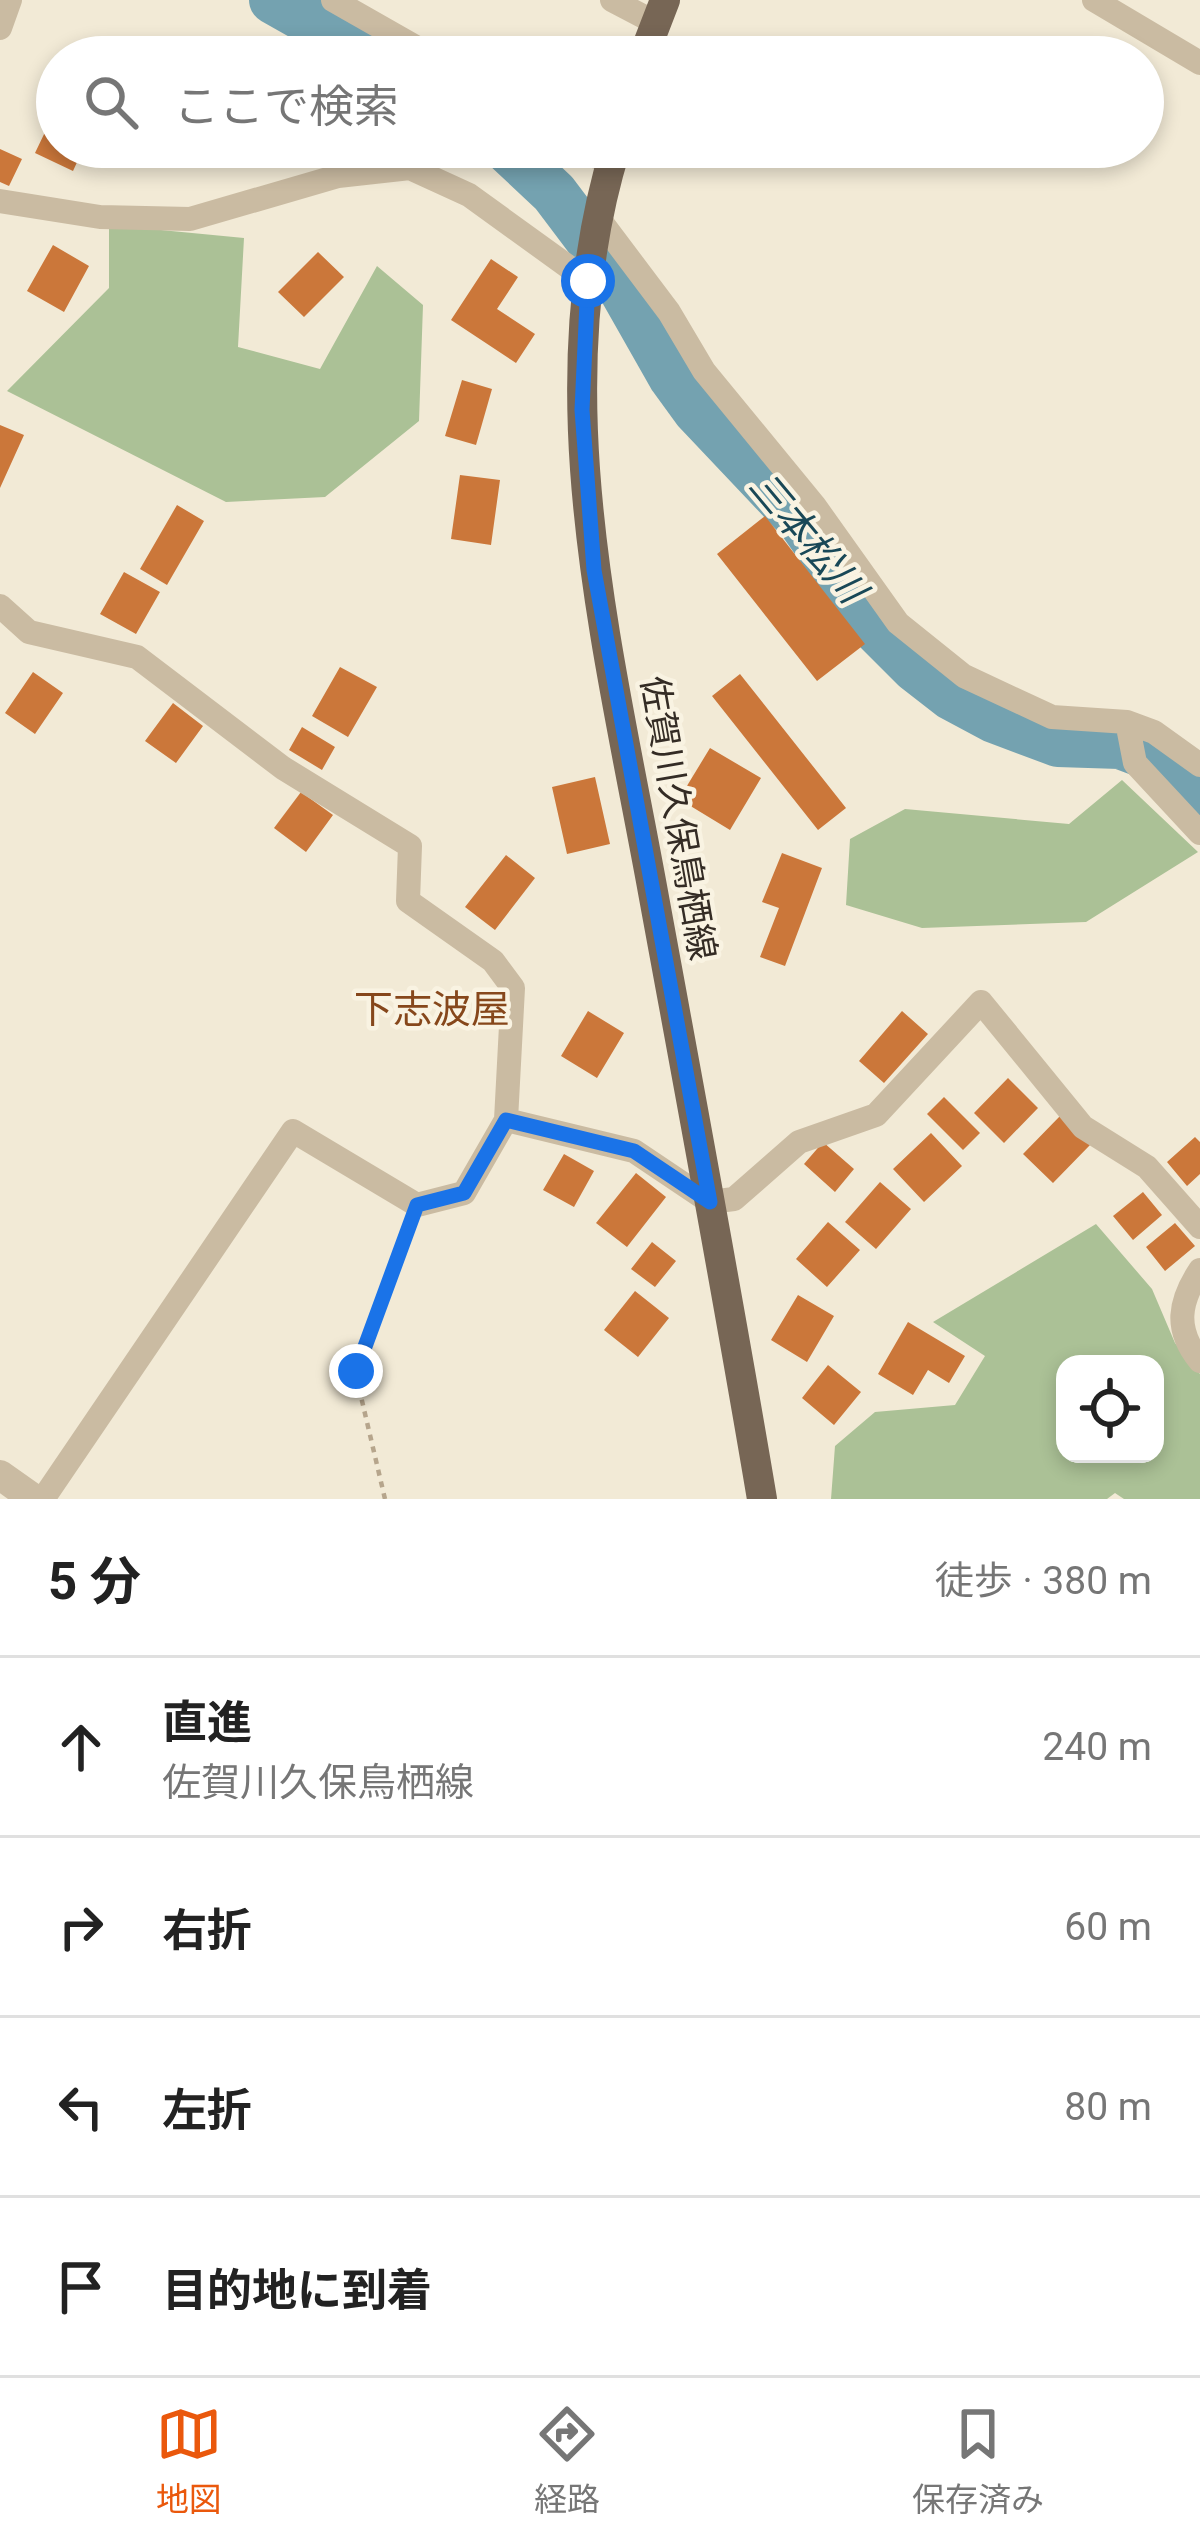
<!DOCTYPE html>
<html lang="ja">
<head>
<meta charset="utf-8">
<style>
  body { margin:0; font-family:Roboto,"Noto Sans JP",sans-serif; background:#f2f2f2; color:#222 }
  .controls { position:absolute; right:36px; bottom:36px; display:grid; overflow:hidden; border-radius:24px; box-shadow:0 6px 18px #0003 }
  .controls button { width:108px; height:108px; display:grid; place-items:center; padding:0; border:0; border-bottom:3px solid #e0e0e0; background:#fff; color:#222; font:60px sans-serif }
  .stop { position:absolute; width:36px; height:36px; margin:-27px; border:9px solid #1a73e8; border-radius:50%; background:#fff }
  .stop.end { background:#1a73e8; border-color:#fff; box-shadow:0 3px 12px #0008 }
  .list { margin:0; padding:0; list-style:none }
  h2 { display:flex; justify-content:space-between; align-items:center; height:156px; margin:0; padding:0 48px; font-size:51px }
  h2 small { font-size:39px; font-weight:400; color:#767676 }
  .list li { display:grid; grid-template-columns:78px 1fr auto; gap:36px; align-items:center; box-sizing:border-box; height:180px; padding:0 48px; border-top:3px solid #e0e0e0 }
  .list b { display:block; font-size:45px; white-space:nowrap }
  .list p { margin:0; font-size:39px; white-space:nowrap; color:#767676 }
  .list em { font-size:39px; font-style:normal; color:#767676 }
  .icon { flex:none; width:66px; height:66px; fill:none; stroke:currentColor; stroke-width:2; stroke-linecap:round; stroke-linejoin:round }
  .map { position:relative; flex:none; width:1200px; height:1499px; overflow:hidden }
  .search { position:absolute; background:#fff; box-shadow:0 6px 18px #0003; left:36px; right:36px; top:36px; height:132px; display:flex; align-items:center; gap:30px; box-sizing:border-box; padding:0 42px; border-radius:66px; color:#767676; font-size:45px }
  .sheet { height:876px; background:#fff }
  nav { display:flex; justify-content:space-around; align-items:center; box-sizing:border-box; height:168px; border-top:3px solid #e0e0e0; background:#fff; font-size:33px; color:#767676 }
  nav a { display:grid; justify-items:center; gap:6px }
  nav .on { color:#ea580c }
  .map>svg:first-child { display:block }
</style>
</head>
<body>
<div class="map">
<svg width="1200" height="1499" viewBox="0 0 1200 1499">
  <rect width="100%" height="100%" fill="#f2ead6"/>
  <path fill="#abc196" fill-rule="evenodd" d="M 109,225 L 244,238 L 238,347 L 320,369 L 377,266 L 423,305 L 419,421 L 325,497 L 226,502 L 7,391 L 109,288 Z
    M 1122,780 L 1198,852 L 1086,922 L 922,928 L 846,905 L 850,839 L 905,809 L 1069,824 Z
    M 1096,1224 L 1152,1289 L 1175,1343 L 1200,1374 L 1200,1499 L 1124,1499 L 1115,1493 L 1107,1499 L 831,1499 L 835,1446 L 875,1412 L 955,1405 L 985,1356 L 933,1322 ZM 1065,1364 L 1155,1364 L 1155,1454 L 1065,1454 Z"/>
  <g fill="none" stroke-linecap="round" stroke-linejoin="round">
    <path stroke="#74a2b0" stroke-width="48" d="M 273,0 L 374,57
      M 505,147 L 554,193 L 609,266 L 672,377 L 696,410 L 801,521 L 879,632 L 915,668 L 951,696 L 994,719 L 1058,743 L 1120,745 L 1152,757 L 1200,807"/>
  </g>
  <path fill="#cb773a" d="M 57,107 L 57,147 L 84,147 L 73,171 L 35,153 Z
    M 0,149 L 22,159 L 9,186 L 0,182 Z
    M 53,245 L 89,266 L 64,312 L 27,291 Z
    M 318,252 L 344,277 L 304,317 L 278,292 Z
    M 491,259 L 518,277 L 497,309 L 535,334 L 516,363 L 451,320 Z
    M 462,380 L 492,389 L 476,445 L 445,436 Z
    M 0,425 L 24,435 L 0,488 Z
    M 460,475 L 500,480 L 491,545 L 451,539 Z
    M 177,505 L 204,521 L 167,585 L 140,569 Z
    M 765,516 L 865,644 L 817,681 L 717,554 Z
    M 124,572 L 160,592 L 136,634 L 100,614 Z
    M 340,667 L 377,687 L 348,737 L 312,716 Z
    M 33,672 L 63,693 L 35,734 L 5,713 Z
    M 740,674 L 846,808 L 818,830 L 712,696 Z
    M 173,703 L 203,726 L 176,763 L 145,741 Z
    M 302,727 L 335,747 L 322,770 L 289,750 Z
    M 710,748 L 761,778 L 730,830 L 679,799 Z
    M 595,777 L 610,844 L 567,854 L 552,787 Z
    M 301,792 L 333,815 L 306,852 L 274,828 Z
    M 782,853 L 822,868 L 785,966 L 760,957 L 779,908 L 762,902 Z
    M 506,855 L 535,878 L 495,930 L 465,907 Z
    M 588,1011 L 624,1033 L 597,1078 L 561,1056 Z
    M 902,1011 L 928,1034 L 884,1083 L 859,1061 Z
    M 1008,1078 L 1038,1108 L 1004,1143 L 974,1113 Z
    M 944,1097 L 980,1133 L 963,1150 L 927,1114 Z
    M 1060,1116 L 1090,1145 L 1053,1183 L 1023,1154 Z
    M 931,1133 L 962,1166 L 924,1202 L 893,1169 Z
    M 1195,1137 L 1200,1142 L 1200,1174 L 1187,1186 L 1167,1162 Z
    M 823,1142 L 854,1169 L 835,1192 L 804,1164 Z
    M 564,1154 L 594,1171 L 574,1207 L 543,1190 Z
    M 636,1173 L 666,1197 L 627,1247 L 596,1223 Z
    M 880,1182 L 911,1209 L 876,1249 L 845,1222 Z
    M 1143,1192 L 1162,1215 L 1133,1240 L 1113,1216 Z
    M 828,1222 L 860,1250 L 827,1287 L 796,1259 Z
    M 1175,1223 L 1195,1246 L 1165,1271 L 1146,1247 Z
    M 652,1242 L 676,1261 L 655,1287 L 631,1269 Z
    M 635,1291 L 669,1318 L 638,1357 L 604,1330 Z
    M 798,1295 L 834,1316 L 807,1362 L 771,1340 Z
    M 908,1322 L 965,1356 L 949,1383 L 928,1370 L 913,1395 L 878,1374 Z
    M 828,1365 L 861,1392 L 834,1425 L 802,1398 Z"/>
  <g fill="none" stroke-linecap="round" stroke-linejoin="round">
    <path stroke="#b6a58c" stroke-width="4.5" stroke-dasharray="6 6" stroke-linecap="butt" d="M 385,1499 L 355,1371 L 409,1227"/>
    <path stroke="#cabba2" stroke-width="24" d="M 333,0 L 433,57
      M 612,0 L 654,22
      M 1094,0 L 1200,63
      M 0,28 L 10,0
      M 567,147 L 611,162
      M 0,201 L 100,217 L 190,219 L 338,176 L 410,168 L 469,195 L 588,281
      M 599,219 L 669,312 L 704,371 L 814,505 L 898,623 L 964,676 L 1052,717 L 1127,722 L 1154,732 L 1200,765
      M 0,606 L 29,632 L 137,657 L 283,768 L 410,846 L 408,901 L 493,961 L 513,988 L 506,1120 L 464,1193 L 417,1205 L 293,1131 L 43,1499
      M 1127,722 L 1135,763 L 1200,833
      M 506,1120 L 634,1151 L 710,1202 L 734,1199 L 799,1142 L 876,1115 L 981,1002 L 1083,1127 L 1147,1167 L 1200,1227
      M 1200,1270 C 1179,1302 1174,1329 1200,1361"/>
    <path stroke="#cabba2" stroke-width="30" d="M 0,1475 L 34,1499"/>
    <path stroke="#765" stroke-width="30" d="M 643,57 L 665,0
      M 616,147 C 540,390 609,650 653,892 C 690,1094 728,1296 762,1499"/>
  </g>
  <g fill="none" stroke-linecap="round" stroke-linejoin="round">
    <path stroke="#1a73e8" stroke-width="15" d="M 356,1371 L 417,1205 L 464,1193 L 506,1120 L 634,1151 L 710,1202 L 594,570 L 582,410 L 588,281"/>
  </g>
  <g text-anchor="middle" stroke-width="9" stroke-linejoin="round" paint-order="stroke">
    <g font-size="36" fill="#342c25" stroke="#f9f3e2">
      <text transform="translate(679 818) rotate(80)" y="13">佐賀川久保鳥栖線</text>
    </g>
    <g font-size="39" font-style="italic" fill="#194857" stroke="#f9f3e2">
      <text transform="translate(808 537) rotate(50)" y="14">三本松川</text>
    </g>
    <g font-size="39" fill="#86471b" stroke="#f9f3e2">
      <text x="432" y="1023">下志波屋</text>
    </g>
  </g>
</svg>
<div class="controls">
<button><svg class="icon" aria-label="locate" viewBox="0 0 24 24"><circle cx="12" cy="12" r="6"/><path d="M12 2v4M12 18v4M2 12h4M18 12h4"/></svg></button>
</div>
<div class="stop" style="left:588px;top:281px"></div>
<div class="stop end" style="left:356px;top:1371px"></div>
<div class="search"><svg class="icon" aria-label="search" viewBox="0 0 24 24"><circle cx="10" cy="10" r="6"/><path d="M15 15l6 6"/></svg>ここで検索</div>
</div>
<section class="sheet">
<h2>5 分<small>徒歩 · 380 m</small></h2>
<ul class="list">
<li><svg class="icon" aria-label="ahead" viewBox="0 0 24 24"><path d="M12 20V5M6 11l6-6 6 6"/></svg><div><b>直進</b><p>佐賀川久保鳥栖線</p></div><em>240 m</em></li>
<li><svg class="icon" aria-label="right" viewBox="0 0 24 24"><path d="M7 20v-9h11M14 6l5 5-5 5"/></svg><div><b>右折</b></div><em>60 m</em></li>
<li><svg class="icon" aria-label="left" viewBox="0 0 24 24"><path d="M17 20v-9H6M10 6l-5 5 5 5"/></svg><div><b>左折</b></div><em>80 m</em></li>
<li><svg class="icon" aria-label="arrive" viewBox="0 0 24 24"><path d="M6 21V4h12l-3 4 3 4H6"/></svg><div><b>目的地に到着</b></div></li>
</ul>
</section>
<nav>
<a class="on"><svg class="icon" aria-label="map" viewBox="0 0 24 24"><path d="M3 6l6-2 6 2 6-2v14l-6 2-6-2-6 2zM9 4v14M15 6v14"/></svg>地図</a>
<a><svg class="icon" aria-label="directions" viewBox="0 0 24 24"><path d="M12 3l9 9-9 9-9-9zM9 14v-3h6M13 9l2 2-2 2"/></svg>経路</a>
<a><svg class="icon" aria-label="saved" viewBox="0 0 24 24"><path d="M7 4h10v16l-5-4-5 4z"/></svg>保存済み</a>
</nav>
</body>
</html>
